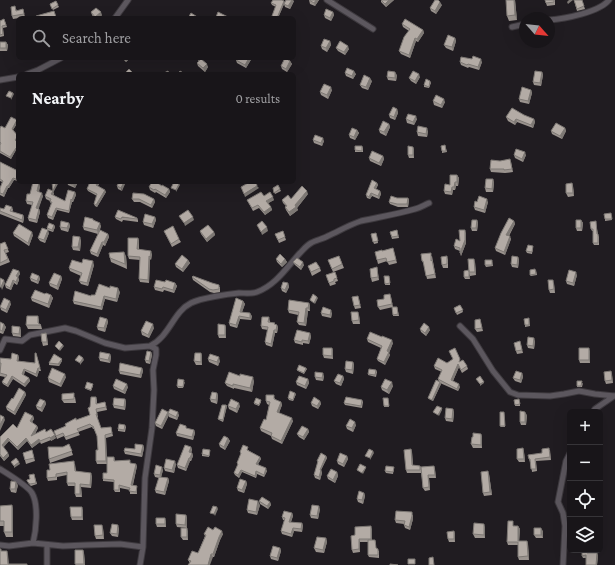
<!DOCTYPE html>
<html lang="en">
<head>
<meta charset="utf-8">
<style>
  body { margin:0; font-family:"Crimson Pro",serif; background:#211e22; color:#f1f3f6 }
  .controls { position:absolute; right:12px; bottom:12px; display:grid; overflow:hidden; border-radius:6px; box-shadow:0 4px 16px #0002 }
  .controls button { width:36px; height:36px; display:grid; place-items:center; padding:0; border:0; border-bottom:1px solid #363438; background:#181519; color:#f1f3f6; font:20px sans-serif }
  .compass { position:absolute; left:519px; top:12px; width:36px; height:36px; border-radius:50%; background:#181519; box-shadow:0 4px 16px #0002; rotate:117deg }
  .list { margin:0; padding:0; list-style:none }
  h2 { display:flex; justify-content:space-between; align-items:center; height:52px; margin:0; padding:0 16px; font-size:17px }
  h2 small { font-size:13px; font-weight:400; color:#9f9fa2 }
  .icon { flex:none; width:22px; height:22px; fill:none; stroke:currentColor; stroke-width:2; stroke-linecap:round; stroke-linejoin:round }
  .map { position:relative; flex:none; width:615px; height:565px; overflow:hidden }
  .search { position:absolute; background:#181519; box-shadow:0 4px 16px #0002; left:16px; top:16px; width:280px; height:44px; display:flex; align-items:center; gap:10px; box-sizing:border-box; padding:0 14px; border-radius:6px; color:#9f9fa2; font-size:15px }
  .panel { position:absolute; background:#181519; box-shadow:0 4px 16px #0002; left:16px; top:72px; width:280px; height:112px; border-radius:6px }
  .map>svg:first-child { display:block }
</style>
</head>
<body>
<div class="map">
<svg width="615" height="565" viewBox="0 0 615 565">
  <rect width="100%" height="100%" fill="#201c21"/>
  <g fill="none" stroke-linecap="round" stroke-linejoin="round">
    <g stroke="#3e3a3f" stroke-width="7">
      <path id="street" d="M 327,0 L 373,29
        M 115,18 L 128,0
        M 549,20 C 564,19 600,12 609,0
        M 512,27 L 525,24
        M 27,74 L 38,70 L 61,58
        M 0,80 L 18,77
        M 460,326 L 473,339 L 493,371 L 510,392 L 518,395 L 550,396 L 564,394 L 579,391 L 595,394 L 615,396
        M 150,346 C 170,336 173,312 191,303 C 201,298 228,294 239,293 C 245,293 252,294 257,292 C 276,285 287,267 300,253 C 303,250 307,245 311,243 C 316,240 323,239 328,236 C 339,231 349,225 361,221 C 379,217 398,214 415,209 C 420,208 424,205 429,203
        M 0,350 L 5,339 L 22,341 L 30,335 L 65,328 L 76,331 L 105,343 L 125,348 L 150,346 L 156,349 L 156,355 L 153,370 L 154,390 L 152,428 L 145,478 L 143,547 L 140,565
        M 593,412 L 595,409 L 614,396
        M 0,469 C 8,474 28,486 32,493 C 39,505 36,531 33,543
        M 0,545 L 9,546 L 33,543 L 63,546 L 86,545 L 120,544 L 143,547
        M 47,565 L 47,545
        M 563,565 L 565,526 L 563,513 L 558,502 L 566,461 L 570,453"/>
    </g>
    <use href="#street" stroke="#5c575e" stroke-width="5"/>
  </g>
  <path fill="#9a938e" d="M 309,0 L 319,0 L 315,6 L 310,4 Z
    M 381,0 L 394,0 L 386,7 L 381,2 Z
    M 515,0 L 517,20 L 509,21 L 507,16 Z
    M 545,0 L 555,0 L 555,5 L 547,6 Z
    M 574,0 L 582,0 L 585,9 L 577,11 Z
    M 56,1 L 59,7 L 53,10 L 50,4 Z
    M 284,1 L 284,2 L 294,1 L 290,9 L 285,7 L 284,4 L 278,18 L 273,18 L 272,16 L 276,7 L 272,5 L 271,3 Z
    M 442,5 L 436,14 L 431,11 L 430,8 Z
    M 16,9 L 17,11 L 23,9 L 25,17 L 13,19 L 12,16 Z
    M 91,12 L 102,15 L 99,18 L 94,18 L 92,15 Z
    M 333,12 L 334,15 L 331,21 L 325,18 L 324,15 Z
    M 4,19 L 7,27 L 3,28 L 4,36 L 0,37 L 0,21 Z
    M 402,24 L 423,30 L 424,33 L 418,42 L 416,41 L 410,58 L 401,54 L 399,51 L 409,31 L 403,27 Z
    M 455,38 L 456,41 L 453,51 L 446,48 L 444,45 Z
    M 330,41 L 331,45 L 327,52 L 322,49 L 321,46 Z
    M 0,42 L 6,42 L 8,45 L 7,51 L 0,51 Z
    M 336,48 L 349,49 L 345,55 L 338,51 Z
    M 122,58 L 130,58 L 126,62 Z
    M 195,58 L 202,58 L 201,59 L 208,67 L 205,72 L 198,66 L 197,63 L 199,61 Z
    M 237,58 L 252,58 L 246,68 L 237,63 L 236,60 Z
    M 290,61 L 292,64 L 287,72 L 282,69 L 281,66 Z
    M 460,62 L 482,62 L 479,70 L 469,67 L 468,68 L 461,65 Z
    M 542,72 L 543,75 L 541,86 L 534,85 L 533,82 Z
    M 345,73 L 356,74 L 353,79 L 346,76 Z
    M 397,75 L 396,81 L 388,80 L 387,77 Z
    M 420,77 L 416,84 L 411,81 L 409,78 Z
    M 372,81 L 368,90 L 362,88 L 360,85 Z
    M 430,81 L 431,83 L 429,88 L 424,87 L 424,85 Z
    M 332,90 L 328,99 L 321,95 L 320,92 Z
    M 531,90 L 532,93 L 529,104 L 520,102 L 519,99 Z
    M 433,101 L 445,102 L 442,108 L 434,105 Z
    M 397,109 L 398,113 L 395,120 L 390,118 L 389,115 Z
    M 506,117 L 534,119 L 535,122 L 533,128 L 517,122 L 515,125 L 508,121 Z
    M 406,119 L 417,119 L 414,125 L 407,123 Z
    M 18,122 L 13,130 L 18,136 L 18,139 L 16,141 L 18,143 L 18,151 L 17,151 L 16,150 L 11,159 L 0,153 L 0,128 L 5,128 Z
    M 389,124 L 390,127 L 386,136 L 380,133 L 379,130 Z
    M 565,128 L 566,131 L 562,139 L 552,134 L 551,131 Z
    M 357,130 L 359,133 L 355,140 L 350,138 L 349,135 Z
    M 428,131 L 427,137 L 418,136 L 417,132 Z
    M 313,140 L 324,141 L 322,146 L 314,143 Z
    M 445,145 L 447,152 L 442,153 L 442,151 Z
    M 362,146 L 363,148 L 363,152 L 355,152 L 355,150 Z
    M 413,147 L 414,150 L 414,158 L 409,158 L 408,155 Z
    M 514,155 L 526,155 L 523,162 L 515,158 Z
    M 383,156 L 384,159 L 381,166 L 370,161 L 369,158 Z
    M 0,162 L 18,171 L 18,181 L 14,180 L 9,188 L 8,188 L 4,197 L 0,195 L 0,188 L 2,182 L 0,181 Z
    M 511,162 L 513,172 L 505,173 L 491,172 L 490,169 Z
    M 457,175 L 459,178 L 458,186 L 456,186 L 455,190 L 453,190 L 452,195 L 445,194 L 444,191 L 450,185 Z
    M 493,179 L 494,183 L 493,192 L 486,192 L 485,188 Z
    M 67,182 L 78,182 L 75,188 L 68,185 Z
    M 90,182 L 100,182 L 98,186 L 106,192 L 97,207 L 95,206 L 94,204 L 97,196 L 88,191 L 87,189 Z
    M 119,182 L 122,191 L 118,189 L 117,186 Z
    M 377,183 L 378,185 L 376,189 L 380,191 L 381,194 L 379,199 L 372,196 L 370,199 L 367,198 L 366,195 Z
    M 572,183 L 573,186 L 574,196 L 568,197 L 566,193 Z
    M 278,185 L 281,191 L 275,194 L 273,188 Z
    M 40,186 L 39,192 L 43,196 L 38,209 L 39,209 L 40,212 L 37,223 L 29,221 L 28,218 L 32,205 L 27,204 L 26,201 L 30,194 Z
    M 162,186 L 169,189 L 170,192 L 166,198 L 156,192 L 155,193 L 150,190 L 149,187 Z
    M 53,191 L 54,194 L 53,195 L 65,201 L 75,192 L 76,195 L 73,202 L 72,202 L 69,213 L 57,210 L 53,220 L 48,218 L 47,215 L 51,204 L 50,201 L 46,199 L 45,196 Z
    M 308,194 L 297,208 L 298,210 L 290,216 L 286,210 L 285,207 L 286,206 L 283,203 L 282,200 L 291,199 Z
    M 264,196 L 274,200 L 268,203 L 271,207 L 272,210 L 265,215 L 259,208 L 253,211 L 247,200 Z
    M 397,198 L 408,198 L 409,200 L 408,207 L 398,207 L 390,204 L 389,202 Z
    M 132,199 L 154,199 L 155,202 L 152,208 L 140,202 L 134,202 Z
    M 477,202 L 488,202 L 485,213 L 475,210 L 474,207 Z
    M 12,207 L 13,210 L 12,212 L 23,215 L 24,218 L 23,223 L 0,214 L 0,209 L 4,209 Z
    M 611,215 L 612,220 L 605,221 L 605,219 Z
    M 115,217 L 137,218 L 138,220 L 138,222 L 123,220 L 122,222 L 116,219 Z
    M 155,217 L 156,220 L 153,228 L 144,225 L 143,222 Z
    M 94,220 L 101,226 L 99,233 L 108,234 L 109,237 L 105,246 L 103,245 L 98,257 L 91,254 L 90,251 L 98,234 L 84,230 L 83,227 Z
    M 477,220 L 478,223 L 477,231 L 472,231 L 471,228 Z
    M 581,220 L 583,223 L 582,231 L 577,231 L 576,228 Z
    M 514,221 L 515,224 L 509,236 L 511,239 L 505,255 L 496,251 L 495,248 Z
    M 69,223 L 70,226 L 68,232 L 61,230 L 60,227 Z
    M 596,224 L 598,234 L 599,237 L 599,245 L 594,245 L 593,243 L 593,231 L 592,231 L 591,229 Z
    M 54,225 L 55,227 L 53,232 L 47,230 L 47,228 Z
    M 397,230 L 399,238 L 392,239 L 390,232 Z
    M 164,231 L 179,239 L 181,242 L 172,247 Z
    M 200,231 L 214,232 L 215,235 L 207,242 L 201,234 Z
    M 283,231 L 286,240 L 279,243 L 275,234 Z
    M 13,233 L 33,235 L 29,246 L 14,236 Z
    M 49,233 L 45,243 L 40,241 L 38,238 Z
    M 376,233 L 378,243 L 374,244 L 371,234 Z
    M 466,233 L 466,243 L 461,256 L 460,251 L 455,249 L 454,246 L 460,241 Z
    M 138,238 L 139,241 L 139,249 L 152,254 L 151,260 L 150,259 L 149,283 L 140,282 L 139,279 L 140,260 L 129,259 L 128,256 Z
    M 81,240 L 80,251 L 73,250 L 72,247 Z
    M 5,242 L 9,252 L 6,253 L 10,262 L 0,266 L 0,244 Z
    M 533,246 L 533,247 L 532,254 L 527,253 L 526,251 Z
    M 393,248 L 397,263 L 389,265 L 387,261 L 378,264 L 377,260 L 382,251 Z
    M 126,256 L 127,269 L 111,262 L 110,258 Z
    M 339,256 L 344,268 L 333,272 L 328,260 Z
    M 432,256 L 436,278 L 427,279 L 424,264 L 422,261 Z
    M 447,256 L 448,260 L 448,268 L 443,268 L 442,265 Z
    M 518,257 L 519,260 L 518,268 L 512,267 L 511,264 Z
    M 276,259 L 285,259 L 287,262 L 282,267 L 277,262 Z
    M 188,260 L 190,263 L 183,272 L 176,267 L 175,264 Z
    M 492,261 L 493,266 L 486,267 L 485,265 Z
    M 293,262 L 304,265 L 301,270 L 295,265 Z
    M 475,262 L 476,275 L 470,276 L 469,273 L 470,279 L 465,279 L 464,277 Z
    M 82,263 L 94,265 L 88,286 L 81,284 L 79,281 L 81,276 L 70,271 L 69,268 Z
    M 308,266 L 320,268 L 321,271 L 312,276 Z
    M 377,267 L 379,280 L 372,282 L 371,278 Z
    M 536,270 L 537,275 L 531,276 L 530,275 Z
    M 19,271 L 20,274 L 18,277 L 19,280 L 17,285 L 14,283 L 11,290 L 6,288 L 5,285 Z
    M 335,272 L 338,281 L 335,282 L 336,284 L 330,286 L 326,275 Z
    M 577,275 L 574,286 L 567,284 L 566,281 Z
    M 39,276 L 40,279 L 38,284 L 31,281 L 30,278 Z
    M 61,276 L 62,279 L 58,290 L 50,286 L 49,283 Z
    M 192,277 L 220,287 L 220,292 L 214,293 L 210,292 L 193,280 Z
    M 390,278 L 390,285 L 385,285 L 385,284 Z
    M 165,282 L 175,283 L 177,286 L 174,293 L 164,290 L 163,292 L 155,290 L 154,287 Z
    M 288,283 L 289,287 L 286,293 L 282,291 L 281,288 Z
    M 554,283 L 555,293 L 550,293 L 549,290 Z
    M 120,292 L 117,302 L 105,299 L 102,310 L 74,304 L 73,301 L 91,296 Z
    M 45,294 L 51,295 L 53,298 L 49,308 L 32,301 L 31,298 Z
    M 391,297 L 393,307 L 380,310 L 378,307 Z
    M 359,299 L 361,308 L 355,309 L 354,306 Z
    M 243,301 L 245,304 L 242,312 L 252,316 L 251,320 L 240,319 L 237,328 L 230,326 L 229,323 Z
    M 309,303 L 310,306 L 310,311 L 308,311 L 306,326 L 299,325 L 297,322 L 298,315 L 289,313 L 288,310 Z
    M 11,304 L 7,313 L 1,310 L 0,306 Z
    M 460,305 L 463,312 L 457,315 L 454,308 Z
    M 397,307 L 399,316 L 393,316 L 393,315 Z
    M 321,313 L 332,313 L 331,318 L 322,316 Z
    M 359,315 L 360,324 L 353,324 L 352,321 Z
    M 269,317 L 270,322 L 275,324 L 278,327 L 277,333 L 275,333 L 272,347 L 266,345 L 265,342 L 268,330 L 262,329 L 261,326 Z
    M 529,318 L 530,326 L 525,327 L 525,325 Z
    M 107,319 L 108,322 L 105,332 L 98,330 L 97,327 Z
    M 480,319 L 483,331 L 477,332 L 475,329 Z
    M 39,320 L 39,324 L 41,325 L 42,329 L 28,329 L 26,325 Z
    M 0,322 L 6,327 L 3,334 L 0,333 Z
    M 225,325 L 226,328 L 226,338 L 219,338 L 218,335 Z
    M 154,328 L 149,338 L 142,335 L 141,331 Z
    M 420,329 L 430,330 L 426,336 L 421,332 Z
    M 21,330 L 21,337 L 13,336 L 12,333 Z
    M 46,333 L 47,336 L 48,345 L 43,346 L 42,342 Z
    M 310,333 L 311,337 L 309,344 L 303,343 L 303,345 L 295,343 L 294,340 Z
    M 367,339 L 393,343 L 389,353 L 390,355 L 385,365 L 378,361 L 377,359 L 381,348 L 368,342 Z
    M 535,341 L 534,349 L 528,348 L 527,345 Z
    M 521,345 L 523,353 L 517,354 L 516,351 Z
    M 332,348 L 333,351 L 333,359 L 324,358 L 323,355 Z
    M 590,351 L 590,363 L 580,363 L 579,360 Z
    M 151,352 L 152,355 L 150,364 L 146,363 L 145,360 Z
    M 36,353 L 41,371 L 39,371 L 37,377 L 25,371 L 24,375 L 29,378 L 30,381 L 25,387 L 13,379 L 8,387 L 3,384 L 2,382 L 5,377 L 0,376 L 0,358 L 11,359 L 19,357 L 18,361 L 35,363 Z
    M 201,353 L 202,356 L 202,365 L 196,365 L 194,361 Z
    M 110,354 L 111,357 L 110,363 L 100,361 L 99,358 Z
    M 208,359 L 220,361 L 218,366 L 209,362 Z
    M 62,361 L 59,366 L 49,365 L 49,363 Z
    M 460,361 L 467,366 L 468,369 L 462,373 L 459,367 L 453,381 L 460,387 L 458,391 L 440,383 L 441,384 L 433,401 L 429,399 L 428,398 L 439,382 L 438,379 L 442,372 L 435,369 L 434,366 L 447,363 Z
    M 353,362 L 354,365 L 353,374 L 346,372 L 345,369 Z
    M 142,368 L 143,371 L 141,378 L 120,374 L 119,371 Z
    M 306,368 L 307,369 L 304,374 L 298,371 L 297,370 Z
    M 376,370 L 377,372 L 376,377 L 368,375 L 368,374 Z
    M 611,371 L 612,374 L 613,383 L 606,384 L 605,381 Z
    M 522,373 L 523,377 L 521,383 L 515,381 L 513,378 Z
    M 240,376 L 254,381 L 252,392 L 234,388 L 234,389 L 227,386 L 225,383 Z
    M 324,376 L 323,381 L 316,380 L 315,377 Z
    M 343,376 L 344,379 L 341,386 L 336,384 L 334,381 Z
    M 66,377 L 61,387 L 49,382 L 48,378 Z
    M 308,379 L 309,383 L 306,389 L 297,385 L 296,382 Z
    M 185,382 L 183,388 L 178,388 L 177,386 Z
    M 583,383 L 582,387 L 577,387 L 577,386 Z
    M 93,384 L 93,386 L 91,391 L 86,389 L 85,388 Z
    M 113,386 L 128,387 L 125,394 L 114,389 Z
    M 393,386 L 389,394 L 382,390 L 381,387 Z
    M 25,392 L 26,395 L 15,415 L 7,410 L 6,407 L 13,399 Z
    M 217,393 L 218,396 L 217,404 L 211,402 L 210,399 Z
    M 296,394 L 293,401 L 289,400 L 288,398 Z
    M 75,397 L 76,403 L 64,403 L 62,400 Z
    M 96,397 L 97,400 L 97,404 L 105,402 L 107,410 L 97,412 L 98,417 L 97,417 L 101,428 L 111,427 L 113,436 L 106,438 L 107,463 L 114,457 L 115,461 L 131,463 L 137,466 L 133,485 L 137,486 L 137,494 L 130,494 L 130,490 L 120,488 L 120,492 L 115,492 L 114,490 L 114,482 L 103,481 L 103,479 L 107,473 L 107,464 L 97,464 L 96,461 L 98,450 L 97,436 L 94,429 L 93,429 L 92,427 L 78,432 L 80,435 L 66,440 L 64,436 L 57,439 L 54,431 L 66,426 L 76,420 L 90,415 L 90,407 Z
    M 275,398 L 275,400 L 281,402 L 282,405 L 279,413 L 293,421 L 282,444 L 272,439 L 271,436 L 261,431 L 260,428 L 266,420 L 269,405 L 267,404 L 266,401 Z
    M 388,398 L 389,407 L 384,407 L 384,406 Z
    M 125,399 L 126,402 L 125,410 L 114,408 L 113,405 Z
    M 261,400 L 261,402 L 259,406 L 254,404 L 254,403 Z
    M 362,400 L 363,402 L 362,408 L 345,405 L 344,403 Z
    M 45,401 L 46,404 L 42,412 L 37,409 L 36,406 Z
    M 320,401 L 321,404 L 318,409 L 312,406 L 311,403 Z
    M 520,401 L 520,406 L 515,406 L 515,405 Z
    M 226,405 L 227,406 L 223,422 L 219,420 L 218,419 Z
    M 228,406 L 240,406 L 237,413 L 229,409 Z
    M 453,409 L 454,413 L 453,422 L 446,421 L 445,418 Z
    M 168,412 L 179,415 L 177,420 L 169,417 L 169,415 L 162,429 L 156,426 L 155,423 Z
    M 504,412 L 505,427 L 501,427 L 500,426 Z
    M 527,415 L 526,425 L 521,425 L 520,422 Z
    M 33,416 L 34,419 L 32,422 L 37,426 L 38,428 L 35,434 L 46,432 L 56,438 L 51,441 L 51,440 L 41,444 L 40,442 L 32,448 L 27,441 L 18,450 L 9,441 L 3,447 L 8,453 L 9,456 L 4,461 L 0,456 L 0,437 L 17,428 Z
    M 125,425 L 126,427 L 125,432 L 118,431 L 118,429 Z
    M 356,425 L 353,432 L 347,429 L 346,426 Z
    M 187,429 L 194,430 L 195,433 L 193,440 L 177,436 L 176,433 Z
    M 308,429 L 309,432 L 304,440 L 299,437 L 297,434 Z
    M 481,434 L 482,437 L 482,448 L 473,448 L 471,444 Z
    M 228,438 L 230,441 L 225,450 L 220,447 L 219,444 Z
    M 69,444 L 73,455 L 50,463 L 49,459 L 63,447 Z
    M 143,445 L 144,448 L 142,457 L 125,454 L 124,451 L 135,449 Z
    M 191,447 L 192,450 L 191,453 L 192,453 L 193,456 L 191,461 L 190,461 L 186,471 L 178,468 L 177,465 Z
    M 523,448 L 524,452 L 525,462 L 519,462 L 517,459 Z
    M 411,449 L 412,452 L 413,465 L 420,466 L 421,467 L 434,466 L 435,469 L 436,478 L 429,478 L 430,490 L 425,491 L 423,488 L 421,471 L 421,473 L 407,473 L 406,470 Z
    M 32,450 L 35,461 L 26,464 L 23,453 Z
    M 210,450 L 210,452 L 209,457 L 202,456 L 202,454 Z
    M 249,450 L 249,451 L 260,457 L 261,459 L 258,464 L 267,471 L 264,477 L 257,474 L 256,478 L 242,472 L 239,478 L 235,475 L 234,473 L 238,465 L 237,463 L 241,454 L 240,452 Z
    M 550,450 L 551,460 L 536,461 L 537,471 L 532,472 L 531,462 L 530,462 L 529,459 Z
    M 326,456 L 327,458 L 321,470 L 322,473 L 320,480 L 315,478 L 314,475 L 318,462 L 317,461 Z
    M 347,456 L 348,459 L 344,467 L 338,464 L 337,461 Z
    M 75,464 L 76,471 L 92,476 L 91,488 L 81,487 L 82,497 L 76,497 L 75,494 L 75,486 L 68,486 L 67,483 L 67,475 L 57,477 L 57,480 L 48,481 L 47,478 Z
    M 176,464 L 174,473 L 165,471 L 164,468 Z
    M 394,467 L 394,468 L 393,474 L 386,473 L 385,471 Z
    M 163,470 L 161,477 L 168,478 L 169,481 L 165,495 L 156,493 L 155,490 L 159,478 L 155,477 L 154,474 Z
    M 337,472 L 338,476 L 335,483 L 328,479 L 327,476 Z
    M 34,474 L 37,484 L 31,486 L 28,483 L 27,480 L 30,479 Z
    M 489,474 L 492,495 L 484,496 L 483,493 Z
    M 246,481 L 247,484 L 244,493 L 238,491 L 237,488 Z
    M 18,485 L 16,493 L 11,492 L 10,489 Z
    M 364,493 L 365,496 L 363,504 L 358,502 L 357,499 Z
    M 259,501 L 270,502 L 271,505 L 268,509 L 260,504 Z
    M 12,505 L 13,510 L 13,537 L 6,537 L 4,532 L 4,526 L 0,526 L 0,506 Z
    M 260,505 L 257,515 L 248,513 L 247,510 Z
    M 320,509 L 318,519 L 311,518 L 310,515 Z
    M 83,510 L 83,520 L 72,520 L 71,517 Z
    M 292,513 L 293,516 L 291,522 L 303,525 L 302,532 L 294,531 L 292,537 L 282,534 L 281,531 L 285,520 L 283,520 L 282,517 Z
    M 186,515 L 187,518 L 187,528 L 177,527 L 176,524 Z
    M 413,515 L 413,519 L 410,530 L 405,528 L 404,525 L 404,524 L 396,523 L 395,520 Z
    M 166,521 L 166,527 L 157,527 L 156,524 Z
    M 515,525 L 515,526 L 518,526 L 520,529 L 519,541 L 527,541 L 528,544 L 529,560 L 519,560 L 518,557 L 518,545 L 508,545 L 507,542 Z
    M 485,527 L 485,538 L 475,538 L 473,534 Z
    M 103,528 L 104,539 L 96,539 L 95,536 Z
    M 119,528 L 118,537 L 112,536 L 110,533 Z
    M 372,529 L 372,540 L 375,540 L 376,543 L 376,548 L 379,551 L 379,558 L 369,557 L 368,555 L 368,542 L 360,542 L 360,552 L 353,553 L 352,550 L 355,535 Z
    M 213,530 L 223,534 L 220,540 L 214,557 L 213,557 L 190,563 L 188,560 L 198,553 L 205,536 L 204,534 Z
    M 188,531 L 188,540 L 183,540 L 181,537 Z
    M 454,531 L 455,534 L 455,542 L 449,542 L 448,539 Z
    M 543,531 L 543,538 L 536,538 L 534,535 Z
    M 326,538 L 327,542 L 324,553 L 316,552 L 314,548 Z
    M 280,548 L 281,551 L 278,561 L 271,559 L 270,556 Z
    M 83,550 L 84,553 L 85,565 L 76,565 L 75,564 Z
    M 587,553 L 597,553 L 598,556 L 597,565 L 586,565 L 586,558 L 583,558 L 582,556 Z"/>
  <path fill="#7d7874" d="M 292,0 L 293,0 L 294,1 L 290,9 L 288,6 Z
    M 316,0 L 319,0 L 315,6 L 314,3 Z
    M 389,0 L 394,0 L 386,7 L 385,4 Z
    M 514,0 L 515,0 L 517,20 L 515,15 Z
    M 569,0 L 573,0 L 568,4 L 567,2 Z
    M 284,1 L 285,2 L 278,18 L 277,18 Z
    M 440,2 L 442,5 L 436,14 L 435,11 Z
    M 101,12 L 102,15 L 99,18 L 96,18 L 95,17 Z
    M 333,12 L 334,15 L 331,21 L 330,18 Z
    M 423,30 L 424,33 L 418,42 L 417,39 Z
    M 415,38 L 416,41 L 410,58 L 409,55 Z
    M 455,38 L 456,41 L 453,51 L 452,47 Z
    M 330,41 L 331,45 L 327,52 L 326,48 Z
    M 6,42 L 8,45 L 7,51 L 6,48 Z
    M 348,46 L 349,49 L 345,55 L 344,52 Z
    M 126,58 L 130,58 L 126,62 L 125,59 Z
    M 249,58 L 252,58 L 246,68 L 245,65 Z
    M 481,59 L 482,62 L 479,70 L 478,67 Z
    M 290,61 L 292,64 L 287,72 L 286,69 Z
    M 207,64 L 208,67 L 205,72 L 203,68 Z
    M 354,71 L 356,74 L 353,79 L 352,76 Z
    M 395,72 L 397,75 L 396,81 L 395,78 Z
    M 542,72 L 543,75 L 541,86 L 540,83 Z
    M 419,74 L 420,77 L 416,84 L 415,81 Z
    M 370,78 L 372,81 L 368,90 L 366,87 Z
    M 331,87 L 332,90 L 328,99 L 327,95 Z
    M 531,90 L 532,93 L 529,104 L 528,101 Z
    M 13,93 L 14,94 L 11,100 L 11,98 Z
    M 444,99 L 445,102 L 442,108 L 441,105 Z
    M 397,109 L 398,113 L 395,120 L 394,117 Z
    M 416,116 L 417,119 L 414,125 L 413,122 Z
    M 516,119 L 517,122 L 515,125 L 514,122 Z
    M 534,119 L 535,122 L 533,128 L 531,125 Z
    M 17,120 L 18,122 L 12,131 L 12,129 Z
    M 389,124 L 390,127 L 386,136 L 384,132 Z
    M 427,128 L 428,131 L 427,137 L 426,134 Z
    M 565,128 L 566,131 L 562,139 L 560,136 Z
    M 357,130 L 359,133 L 355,140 L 354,137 Z
    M 18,137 L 18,139 L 15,142 L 15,140 Z
    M 323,138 L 324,141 L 322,146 L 321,143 Z
    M 413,147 L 414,150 L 414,158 L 413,155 Z
    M 16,148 L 16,150 L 11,159 L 10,157 Z
    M 525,152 L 526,155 L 523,162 L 522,159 Z
    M 383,156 L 384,159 L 381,166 L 379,163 Z
    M 457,175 L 459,178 L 458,186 L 457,182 Z
    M 13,178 L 14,180 L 9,188 L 8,186 Z
    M 493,179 L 494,183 L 493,192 L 492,189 Z
    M 57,182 L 59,182 L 53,193 L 54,194 L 52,197 L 51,194 Z
    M 75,182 L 78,182 L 75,188 L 73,185 Z
    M 98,182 L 100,182 L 97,187 L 96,185 Z
    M 124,182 L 126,182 L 122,191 L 121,188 Z
    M 455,182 L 456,186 L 455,190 L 454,187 Z
    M 39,183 L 40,186 L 38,194 L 37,191 Z
    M 377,183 L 378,185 L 375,190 L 374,188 Z
    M 572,183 L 573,186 L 574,196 L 573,193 Z
    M 179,184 L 180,185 L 176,192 L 176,190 Z
    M 7,186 L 8,188 L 4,197 L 3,194 Z
    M 257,186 L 259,188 L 245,197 L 244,194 Z
    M 452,187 L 453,190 L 452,195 L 451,192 Z
    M 169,189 L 170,192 L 166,198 L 165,195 Z
    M 105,190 L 106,192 L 97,207 L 96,205 Z
    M 307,191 L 308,194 L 297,208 L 298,210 L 290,216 L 289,212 Z
    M 380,191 L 381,194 L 379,199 L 378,196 Z
    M 75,192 L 76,195 L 73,202 L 72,200 Z
    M 42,193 L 43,196 L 38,211 L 36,208 Z
    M 371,193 L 372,196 L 370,199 L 369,197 Z
    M 273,197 L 274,200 L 267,204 L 266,201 Z
    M 408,198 L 409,200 L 408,207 L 407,204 Z
    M 71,199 L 72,202 L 69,213 L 69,211 Z
    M 154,199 L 155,202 L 152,208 L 151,205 Z
    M 487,199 L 488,202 L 485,213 L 484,210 Z
    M 271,207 L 272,210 L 265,215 L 264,212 Z
    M 56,208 L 57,210 L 53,220 L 52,217 Z
    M 39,209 L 40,212 L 37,223 L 36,220 Z
    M 23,215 L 24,218 L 23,223 L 22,220 Z
    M 155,217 L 156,220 L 153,228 L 152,224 Z
    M 193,217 L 194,220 L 185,226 L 184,223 Z
    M 477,220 L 478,223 L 477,231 L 476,228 Z
    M 581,220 L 583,223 L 582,231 L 581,228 Z
    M 514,221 L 515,224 L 507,238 L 506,235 Z
    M 69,223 L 70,226 L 68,232 L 67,228 Z
    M 100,223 L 101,226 L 98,234 L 97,230 Z
    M 54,225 L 55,227 L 53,232 L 52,230 Z
    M 267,227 L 268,231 L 262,235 L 261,232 Z
    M 48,230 L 49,233 L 45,243 L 44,240 Z
    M 465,230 L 466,233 L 466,243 L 461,256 L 460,253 Z
    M 32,232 L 33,235 L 29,246 L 28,243 Z
    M 214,232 L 215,235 L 207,242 L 206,239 Z
    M 108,234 L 109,237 L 105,246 L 104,242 Z
    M 510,236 L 511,239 L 505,255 L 504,252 Z
    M 80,237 L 81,240 L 80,251 L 78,247 Z
    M 138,238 L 139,241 L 138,252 L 137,249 Z
    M 102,242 L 103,245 L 98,257 L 97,254 Z
    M 151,251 L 152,254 L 151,260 L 150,257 Z
    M 124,252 L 126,256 L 127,269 L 125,264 Z
    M 149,256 L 150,259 L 149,283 L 148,280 Z
    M 518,257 L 519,260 L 518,268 L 517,265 Z
    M 285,259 L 287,262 L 282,267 L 281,264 Z
    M 474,259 L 475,262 L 476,275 L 475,272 Z
    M 188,260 L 190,263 L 183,272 L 182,269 Z
    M 93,261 L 94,265 L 88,286 L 87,283 Z
    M 303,262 L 304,265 L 301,270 L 300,267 Z
    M 19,271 L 20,274 L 17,279 L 16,276 Z
    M 576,272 L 577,275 L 574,286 L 573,283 Z
    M 39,276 L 40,279 L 38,284 L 37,281 Z
    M 61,276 L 62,279 L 58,290 L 57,286 Z
    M 18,277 L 19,280 L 17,285 L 16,282 Z
    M 4,280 L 5,283 L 2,290 L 1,287 Z
    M 13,280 L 14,283 L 11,290 L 10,288 Z
    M 175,283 L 177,286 L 174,293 L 173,290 Z
    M 288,283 L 289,287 L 286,293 L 285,290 Z
    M 118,288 L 120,292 L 117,302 L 116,299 Z
    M 51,295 L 53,298 L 49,308 L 48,304 Z
    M 104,296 L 105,299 L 102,310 L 101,307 Z
    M 317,297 L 318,298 L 315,304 L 314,303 Z
    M 10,301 L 11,304 L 7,313 L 6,310 Z
    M 243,301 L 245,304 L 241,315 L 240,312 Z
    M 309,303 L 310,306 L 310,311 L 308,308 Z
    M 306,308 L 308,311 L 306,326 L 304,323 Z
    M 331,310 L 332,313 L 331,318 L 330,315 Z
    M 358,312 L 359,315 L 360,324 L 359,320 Z
    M 250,313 L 252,316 L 251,320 L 250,318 Z
    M 38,316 L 39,320 L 39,326 L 38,323 Z
    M 239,316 L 240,319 L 237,328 L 236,325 Z
    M 107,319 L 108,322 L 105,332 L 104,328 Z
    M 4,324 L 6,327 L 3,334 L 2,331 Z
    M 153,324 L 154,328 L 149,338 L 148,335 Z
    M 225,325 L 226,328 L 226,338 L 225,335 Z
    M 277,325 L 278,327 L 277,333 L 276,330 Z
    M 20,327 L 21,330 L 21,337 L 19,334 Z
    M 429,327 L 430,330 L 426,336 L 425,333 Z
    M 274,330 L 275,333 L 272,347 L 271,344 Z
    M 310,333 L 311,337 L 309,344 L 308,341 Z
    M 534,338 L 535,341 L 534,349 L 533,346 Z
    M 392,340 L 393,343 L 389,353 L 390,355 L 385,365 L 384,362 L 387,351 Z
    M 63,345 L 64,346 L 60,351 L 59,350 Z
    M 332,348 L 333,351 L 333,359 L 332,356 Z
    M 589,348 L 590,351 L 590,363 L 589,360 Z
    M 151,352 L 152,355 L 150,364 L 149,361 Z
    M 201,353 L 202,356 L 202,365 L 201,362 Z
    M 110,354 L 111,357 L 110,363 L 108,360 Z
    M 18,355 L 19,357 L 18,364 L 17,361 Z
    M 219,357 L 220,361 L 218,366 L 217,362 Z
    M 83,358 L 84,360 L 80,365 L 80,363 Z
    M 62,359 L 62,361 L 59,366 L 58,364 Z
    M 353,362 L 354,365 L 353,374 L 352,370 Z
    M 458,364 L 459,367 L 452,383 L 451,380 Z
    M 38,368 L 39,371 L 37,377 L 36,374 Z
    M 142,368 L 143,371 L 141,378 L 140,375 Z
    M 24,369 L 25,371 L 23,376 L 22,374 Z
    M 323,373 L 324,376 L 323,381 L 322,378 Z
    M 522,373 L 523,377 L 521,383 L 520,380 Z
    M 65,374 L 66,377 L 61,387 L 60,384 Z
    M 12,376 L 13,379 L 8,387 L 7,385 Z
    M 343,376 L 344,379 L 341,386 L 340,383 Z
    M 253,377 L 254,381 L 252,392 L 250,388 Z
    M 29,378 L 30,381 L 25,387 L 24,384 Z
    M 308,379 L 309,383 L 306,389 L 305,386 Z
    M 392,382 L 393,386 L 389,394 L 387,390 Z
    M 440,382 L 441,384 L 433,401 L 432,400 Z
    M 484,382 L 484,383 L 480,386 L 480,384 Z
    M 127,384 L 128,387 L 125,394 L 123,391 Z
    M 459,384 L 460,387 L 458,391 L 457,389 Z
    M 25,392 L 26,395 L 15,415 L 14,412 Z
    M 217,393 L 218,396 L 217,404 L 216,400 Z
    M 295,393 L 296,394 L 293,401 L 293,400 Z
    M 125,399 L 126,402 L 125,410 L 124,407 Z
    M 45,401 L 46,404 L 42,412 L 41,408 Z
    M 320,401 L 321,404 L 318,409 L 317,406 Z
    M 281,402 L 282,405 L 278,415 L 277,412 Z
    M 239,403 L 240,406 L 237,413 L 236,409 Z
    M 226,405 L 227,406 L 223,422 L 223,420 Z
    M 442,408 L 442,410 L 439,416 L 438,415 Z
    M 453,409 L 454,413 L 453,422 L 452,419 Z
    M 168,412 L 169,415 L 162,429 L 161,426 Z
    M 178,412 L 179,415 L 177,420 L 176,417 Z
    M 525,412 L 527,415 L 526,425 L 525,422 Z
    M 33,416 L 34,419 L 31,424 L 30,421 Z
    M 4,417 L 5,420 L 0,431 L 0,425 Z
    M 292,418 L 293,421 L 282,444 L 281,441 Z
    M 355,422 L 356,425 L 353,432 L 352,428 Z
    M 37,426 L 38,428 L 32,439 L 31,436 Z
    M 308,429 L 309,432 L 304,440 L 303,437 Z
    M 194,430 L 195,433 L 193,440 L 192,437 Z
    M 481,434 L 482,437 L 482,448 L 481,445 Z
    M 55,435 L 56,438 L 51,441 L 50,438 Z
    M 105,435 L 106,438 L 107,464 L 106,461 Z
    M 8,438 L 9,441 L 3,448 L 2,445 Z
    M 26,438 L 27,441 L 18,450 L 17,447 Z
    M 228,438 L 230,441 L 225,450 L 224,447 Z
    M 39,439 L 40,442 L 32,448 L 31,445 Z
    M 143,445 L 144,448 L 142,457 L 141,454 Z
    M 191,447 L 192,450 L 190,455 L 189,452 Z
    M 523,448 L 524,452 L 525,462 L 524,459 Z
    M 411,449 L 412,452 L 413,468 L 412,465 Z
    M 373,451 L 374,453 L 370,460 L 370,458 Z
    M 8,453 L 9,456 L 4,461 L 3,458 Z
    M 192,453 L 193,456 L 191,461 L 190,458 Z
    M 326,456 L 327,458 L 321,470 L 322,473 L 320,480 L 319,477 L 320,470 Z
    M 347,456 L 348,459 L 344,467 L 343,464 Z
    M 260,457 L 261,459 L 257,466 L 256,464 Z
    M 189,458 L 190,461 L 186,471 L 185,468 Z
    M 175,461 L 176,464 L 174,473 L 172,470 Z
    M 19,462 L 20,464 L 14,468 L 14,466 Z
    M 136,464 L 137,466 L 132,488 L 131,485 Z
    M 162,467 L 163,470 L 161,478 L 160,475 Z
    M 366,467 L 366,468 L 363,474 L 362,473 Z
    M 266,468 L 267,471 L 264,477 L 264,475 Z
    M 241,470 L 242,472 L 239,478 L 238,475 Z
    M 256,471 L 257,474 L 256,478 L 255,476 Z
    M 488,471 L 489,474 L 492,495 L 490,492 Z
    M 337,472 L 338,476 L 335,483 L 333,480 Z
    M 91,473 L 92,476 L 91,488 L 90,485 Z
    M 428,475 L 429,478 L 430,490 L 429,487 Z
    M 168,478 L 169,481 L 165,495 L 164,492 Z
    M 246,481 L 247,484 L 244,493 L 242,490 Z
    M 16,482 L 18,485 L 16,493 L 15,489 Z
    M 80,484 L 81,487 L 82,497 L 80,494 Z
    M 137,486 L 137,494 L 136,492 Z
    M 364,493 L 365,496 L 363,504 L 362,500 Z
    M 258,501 L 260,505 L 257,515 L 256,512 Z
    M 270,502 L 271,505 L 268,509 L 267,506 Z
    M 12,505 L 13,510 L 13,537 L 12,532 Z
    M 319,506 L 320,509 L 318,519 L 317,516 Z
    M 82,507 L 83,510 L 83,520 L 82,517 Z
    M 217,507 L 218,509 L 215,516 L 214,514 Z
    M 412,512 L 413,519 L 410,530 L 409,527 Z
    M 292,513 L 293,516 L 290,524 L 289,522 Z
    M 186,515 L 187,518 L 187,528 L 185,525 Z
    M 165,518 L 166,521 L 166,527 L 165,524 Z
    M 302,523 L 303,525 L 302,532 L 301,529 Z
    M 484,524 L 485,527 L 485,538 L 484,535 Z
    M 102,525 L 103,528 L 104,539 L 103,535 Z
    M 118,525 L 119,528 L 118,537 L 117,534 Z
    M 371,526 L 372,529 L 372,541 L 371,539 Z
    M 518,526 L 520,529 L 519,544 L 518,541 Z
    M 187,528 L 188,531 L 188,540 L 187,537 Z
    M 293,528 L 294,531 L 292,537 L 291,534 Z
    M 541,528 L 543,531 L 543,538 L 541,535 Z
    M 222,531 L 223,534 L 220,540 L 214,557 L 213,554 L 219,537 Z
    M 454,531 L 455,534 L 455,542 L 454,539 Z
    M 326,538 L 327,542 L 324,553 L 323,550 Z
    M 359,539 L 360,542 L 360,552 L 359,549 Z
    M 527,541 L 528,544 L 529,560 L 528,556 Z
    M 280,548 L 281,551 L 278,561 L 277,558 Z
    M 83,550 L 84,553 L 85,565 L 84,564 Z
    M 7,551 L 8,554 L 9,565 L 8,564 Z
    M 597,553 L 598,556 L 597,565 L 596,565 Z
    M 211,554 L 213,557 L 210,565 L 208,565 Z"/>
  <path fill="#b3aba5" stroke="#7d7874" d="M 273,0 L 282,0 L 284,1 L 277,18 L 272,16 L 276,5 L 271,3 Z
    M 286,0 L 292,0 L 288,6 L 284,4 Z
    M 309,0 L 316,0 L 314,3 Z
    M 381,0 L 389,0 L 385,4 Z
    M 435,0 L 438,0 L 440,2 L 435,11 L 430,8 Z
    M 506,0 L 514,0 L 515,15 L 507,16 Z
    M 545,0 L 554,0 L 554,2 L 546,3 Z
    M 574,0 L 582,0 L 584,6 L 577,9 Z
    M 56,1 L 58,5 L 52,9 L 50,4 Z
    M 15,6 L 16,11 L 23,9 L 24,14 L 12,16 L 11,7 Z
    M 96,8 L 101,12 L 95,17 L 91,12 Z
    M 326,9 L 333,12 L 330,18 L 324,15 Z
    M 54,11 L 56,17 L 53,18 L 36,18 L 36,16 Z
    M 218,12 L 228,17 L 227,18 L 219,18 L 216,17 Z
    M 191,13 L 199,18 L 188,18 Z
    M 4,19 L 6,25 L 2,26 L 3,34 L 0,35 L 0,21 Z
    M 405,19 L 423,30 L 417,39 L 415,38 L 409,55 L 399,51 L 404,37 L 410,29 L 402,24 Z
    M 448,35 L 455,38 L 452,47 L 444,45 Z
    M 324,39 L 330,41 L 326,48 L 321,46 Z
    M 340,41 L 348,46 L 344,52 L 336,48 Z
    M 0,42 L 6,42 L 6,48 L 0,48 Z
    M 473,56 L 481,59 L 478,67 L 468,64 L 467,65 L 460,62 L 461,57 L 472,59 Z
    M 237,58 L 249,58 L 245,65 L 236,60 Z
    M 285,58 L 290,61 L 286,69 L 281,66 Z
    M 201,59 L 207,64 L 203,68 L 197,63 Z
    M 347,68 L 354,71 L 352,76 L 345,73 Z
    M 129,69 L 134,74 L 124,74 Z
    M 168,71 L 169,74 L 164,74 L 164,73 Z
    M 180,71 L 185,74 L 178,74 Z
    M 388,71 L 395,72 L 395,78 L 387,77 Z
    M 413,71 L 419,74 L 415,81 L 409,78 Z
    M 535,71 L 542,72 L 540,83 L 533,82 Z
    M 364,75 L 370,78 L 366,87 L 360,85 Z
    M 426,79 L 430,81 L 429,87 L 424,85 Z
    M 324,84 L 331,87 L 327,95 L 320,92 Z
    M 522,87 L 531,90 L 528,101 L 519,99 Z
    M 9,91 L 13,93 L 11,98 L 6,96 Z
    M 436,95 L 444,99 L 441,105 L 433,101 Z
    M 393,107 L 397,109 L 394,117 L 389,115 Z
    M 512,108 L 524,115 L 534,119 L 531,125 L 516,119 L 514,122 L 506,117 Z
    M 408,114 L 416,116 L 413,122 L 406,119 Z
    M 11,117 L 17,120 L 12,129 L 18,136 L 15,140 L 18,143 L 18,148 L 17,149 L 16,148 L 10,157 L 0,151 L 0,145 L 1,143 L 0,142 L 0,128 L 1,126 L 5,128 Z
    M 383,121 L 389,124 L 384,132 L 379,130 Z
    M 556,123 L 565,128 L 560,136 L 551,131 Z
    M 418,126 L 427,128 L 426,134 L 417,132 Z
    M 352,128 L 357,130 L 354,137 L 349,135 Z
    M 315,135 L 323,138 L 321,143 L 313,140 Z
    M 445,145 L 446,151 L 442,151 L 441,146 Z
    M 355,146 L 362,146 L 362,151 L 355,150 Z
    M 408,146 L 413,147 L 413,155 L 408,155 Z
    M 516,149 L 525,152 L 522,159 L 514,155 Z
    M 372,151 L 383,156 L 379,163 L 369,158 Z
    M 510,159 L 512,169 L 504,170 L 504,169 L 490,169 L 491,160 L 500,161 Z
    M 0,162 L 18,171 L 18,179 L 16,179 L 13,178 L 8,186 L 7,186 L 3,194 L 0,193 L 0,188 L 3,181 L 0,179 Z
    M 450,175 L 457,175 L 457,182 L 455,182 L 454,187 L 452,187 L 451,192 L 444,191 L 445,184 L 450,185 Z
    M 486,179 L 493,179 L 492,189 L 485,188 Z
    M 372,180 L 377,183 L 374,188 L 380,191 L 378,196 L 371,193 L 369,197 L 366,195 Z
    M 33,182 L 39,183 L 37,191 L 42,193 L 36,208 L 39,209 L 36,220 L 28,218 L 33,202 L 26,201 L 27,194 L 30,194 Z
    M 52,182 L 57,182 L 53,191 Z
    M 67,182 L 75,182 L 73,185 Z
    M 90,182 L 98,182 L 96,185 L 105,190 L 96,205 L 94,204 L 97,194 L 87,189 Z
    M 119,182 L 124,182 L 121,188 L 117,186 Z
    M 152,182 L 156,182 L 162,186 L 162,185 L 169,189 L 165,195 L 155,189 L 154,190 L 149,187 Z
    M 174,182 L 176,182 L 179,184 L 176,190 L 171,188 Z
    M 247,182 L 256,182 L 257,186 L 244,194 L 241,187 L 248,183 Z
    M 572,183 L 573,193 L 566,193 L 566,184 Z
    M 278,185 L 280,189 L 274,193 L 273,188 Z
    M 302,186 L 307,191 L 295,205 L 296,207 L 289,212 L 285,207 L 287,206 L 282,200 L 288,195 L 291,199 Z
    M 48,189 L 53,191 L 51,194 L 65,201 L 68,190 L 75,192 L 72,200 L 71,199 L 69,211 L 56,208 L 52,217 L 47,215 L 52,202 L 50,202 L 51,199 L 45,196 Z
    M 261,192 L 264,196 L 270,192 L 273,197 L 266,201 L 271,207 L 264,212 L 258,205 L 252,208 L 247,200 Z
    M 133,193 L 144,194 L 154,199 L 151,205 L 139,199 L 132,199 Z
    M 391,196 L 397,198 L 408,198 L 407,204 L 397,204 L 389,202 Z
    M 479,196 L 487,199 L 484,210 L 474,207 L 475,201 L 477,202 Z
    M 6,205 L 12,207 L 10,211 L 23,215 L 22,220 L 0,211 L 0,208 L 4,209 Z
    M 118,210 L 137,218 L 137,219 L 122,217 L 121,219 L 115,217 Z
    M 188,210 L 193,217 L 184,223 L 179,216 Z
    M 611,213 L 612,219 L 605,219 L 604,214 Z
    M 145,214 L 155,217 L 152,224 L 143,222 Z
    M 85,217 L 93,219 L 93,220 L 100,223 L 97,230 L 83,227 Z
    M 509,218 L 514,221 L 506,235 L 510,236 L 504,252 L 495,248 L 501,233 Z
    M 472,220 L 477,220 L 476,228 L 471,228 Z
    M 576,220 L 581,220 L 581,228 L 576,228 Z
    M 61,221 L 69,223 L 67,228 L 60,227 Z
    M 262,221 L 267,227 L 261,232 L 257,225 Z
    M 596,221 L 597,234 L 598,234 L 598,243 L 593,243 L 593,229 L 591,229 L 590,222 Z
    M 49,223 L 54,225 L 52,230 L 47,228 Z
    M 19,224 L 32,232 L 28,243 L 13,233 Z
    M 208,225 L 214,232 L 206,239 L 200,231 Z
    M 173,226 L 179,239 L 171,244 L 164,231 Z
    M 42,228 L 48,230 L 44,240 L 38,238 Z
    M 100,230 L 108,234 L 104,242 L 102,242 L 97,254 L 90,251 Z
    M 397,230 L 398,236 L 392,237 L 390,232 Z
    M 459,230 L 465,230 L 465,240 L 460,253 L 460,248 L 454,246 L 456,239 L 460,241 Z
    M 283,231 L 285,237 L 278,240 L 275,234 Z
    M 376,233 L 378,241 L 373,242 L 371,234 Z
    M 73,236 L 80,237 L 78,247 L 72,247 Z
    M 128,238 L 138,238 L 137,249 L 151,251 L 150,257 L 149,256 L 148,280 L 139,279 L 140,257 L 128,256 Z
    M 5,242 L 8,249 L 4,250 L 8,259 L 0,263 L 0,244 Z
    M 528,245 L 533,246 L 532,252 L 526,251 Z
    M 393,248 L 396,260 L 387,262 L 386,258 L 377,260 L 375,252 L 382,250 L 382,251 Z
    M 124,252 L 125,264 L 110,258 L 109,253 Z
    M 431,253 L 431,261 L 432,260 L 435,274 L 426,276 L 423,261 L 422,261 L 421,254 Z
    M 280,254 L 285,259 L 281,264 L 276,259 Z
    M 182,255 L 188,260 L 182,269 L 175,264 Z
    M 339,256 L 342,264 L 332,269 L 328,260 Z
    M 447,256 L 447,264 L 442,265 L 441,257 Z
    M 512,256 L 518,257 L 517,265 L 511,264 Z
    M 297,258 L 303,262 L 300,267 L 293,262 Z
    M 83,259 L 93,261 L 87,283 L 79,281 L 82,273 L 69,268 L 72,260 L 82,263 Z
    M 468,259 L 474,259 L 475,272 L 469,272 Z
    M 485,260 L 492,260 L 492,265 L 485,265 Z
    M 316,262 L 320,268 L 311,272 L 308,266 Z
    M 377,267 L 378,277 L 371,278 L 370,269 Z
    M 13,269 L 19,271 L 16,276 L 18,277 L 16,282 L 13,280 L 10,288 L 5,285 Z
    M 535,269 L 536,274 L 530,275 L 530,270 Z
    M 469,270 L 469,277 L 464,277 L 464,271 Z
    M 569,270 L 576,272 L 573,283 L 566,281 Z
    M 335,272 L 337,278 L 334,279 L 334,281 L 329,283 L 326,275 Z
    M 32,273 L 39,276 L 37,281 L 30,278 Z
    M 54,273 L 61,276 L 57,286 L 49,283 Z
    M 193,276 L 212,283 L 219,285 L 219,289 L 213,290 L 209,289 L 192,277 Z
    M 384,276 L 389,276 L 390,283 L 385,284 Z
    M 0,278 L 4,280 L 1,287 L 0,287 Z
    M 156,280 L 165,282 L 166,280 L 175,283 L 173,290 L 163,287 L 162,289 L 154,287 Z
    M 548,280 L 553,280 L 554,289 L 549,290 Z
    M 283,282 L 288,283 L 285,290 L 281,288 Z
    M 99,284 L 110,288 L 110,286 L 118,288 L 116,299 L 104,296 L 101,307 L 73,301 L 75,291 L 91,296 L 91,295 L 95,295 Z
    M 35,290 L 45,294 L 46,293 L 51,295 L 48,304 L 31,298 Z
    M 313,294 L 317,297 L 314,303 L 310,300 Z
    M 390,294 L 392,304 L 378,307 L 377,300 L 384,299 L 384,295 Z
    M 358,296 L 360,305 L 354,306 L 352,297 Z
    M 4,298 L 10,301 L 6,310 L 0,307 Z
    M 236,298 L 243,301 L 240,312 L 250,313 L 250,318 L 239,316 L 236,325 L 229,323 Z
    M 289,300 L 309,303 L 308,308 L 306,308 L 304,323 L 297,322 L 299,312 L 288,310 Z
    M 460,305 L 463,310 L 456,313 L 454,308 Z
    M 323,307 L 331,310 L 330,315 L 321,313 Z
    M 392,307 L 397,307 L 398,314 L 393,315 Z
    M 351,312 L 358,312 L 359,320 L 352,321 Z
    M 27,316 L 38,316 L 38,323 L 41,325 L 26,325 Z
    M 100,317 L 107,319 L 104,328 L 97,327 Z
    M 262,317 L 269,317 L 268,322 L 275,323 L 274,324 L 277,325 L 276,330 L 274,330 L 271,344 L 265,342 L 268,327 L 261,326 Z
    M 529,318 L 529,325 L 525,325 L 524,319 Z
    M 480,319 L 482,328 L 475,329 L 475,320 Z
    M 146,321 L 153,324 L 148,335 L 141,331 Z
    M 0,322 L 4,324 L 2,331 L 0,330 Z
    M 424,323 L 429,327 L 425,333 L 420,329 Z
    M 218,324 L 225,325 L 225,335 L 218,335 Z
    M 12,326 L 20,327 L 19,334 L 12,333 Z
    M 297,330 L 310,333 L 308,341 L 302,340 L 302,342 L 294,340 Z
    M 370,332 L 382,337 L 382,336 L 392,340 L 387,351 L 389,352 L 384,362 L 377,359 L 382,346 L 367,339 Z
    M 46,333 L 47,342 L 42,342 L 41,334 Z
    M 528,337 L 534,338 L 533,346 L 527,345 Z
    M 59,341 L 63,345 L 59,350 L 55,346 Z
    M 520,341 L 522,350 L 516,351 L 514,343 Z
    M 323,348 L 332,348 L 332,356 L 323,355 Z
    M 455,348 L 460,359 L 459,362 L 463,360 L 467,366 L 461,370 L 458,364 L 451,380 L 459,384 L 457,389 L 438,379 L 442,370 L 434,366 L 438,358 L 447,363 L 453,359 L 449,351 Z
    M 579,348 L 589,348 L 589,360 L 579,360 Z
    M 147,351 L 151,352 L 149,361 L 145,360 Z
    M 100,352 L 110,354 L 108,360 L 99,358 Z
    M 12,353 L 18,355 L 17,361 L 35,363 L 35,353 L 36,353 L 40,368 L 38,368 L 36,374 L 24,369 L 22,374 L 29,378 L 24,384 L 12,376 L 7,385 L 2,382 L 7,375 L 0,373 L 1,363 L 0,363 L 0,358 L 11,359 Z
    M 195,353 L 201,353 L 201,362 L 194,361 Z
    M 54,354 L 62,359 L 58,364 L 49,363 Z
    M 210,354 L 219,357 L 217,362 L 208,359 Z
    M 79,355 L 83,358 L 80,363 L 75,360 Z
    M 346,361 L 353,362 L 352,370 L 345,369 Z
    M 120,363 L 142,368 L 140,375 L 119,371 Z
    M 299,365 L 306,368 L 304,373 L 297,370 Z
    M 52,368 L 65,374 L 60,384 L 48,378 Z
    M 369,369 L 376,370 L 375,375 L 368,374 Z
    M 516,371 L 522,373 L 520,380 L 513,378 Z
    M 611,371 L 612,380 L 605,381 L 604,372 Z
    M 229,372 L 240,376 L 240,374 L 253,377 L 250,388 L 233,384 L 233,386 L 225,383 Z
    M 315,372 L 323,373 L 322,378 L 315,377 Z
    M 338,374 L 343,376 L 340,383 L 334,381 Z
    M 299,376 L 308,379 L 305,386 L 296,382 Z
    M 480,376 L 484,382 L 480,384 L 476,379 Z
    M 116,379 L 127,384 L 123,391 L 113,386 Z
    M 178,379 L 184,380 L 183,387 L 177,386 Z
    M 385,379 L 392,382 L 387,390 L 381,387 Z
    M 436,380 L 440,382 L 432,400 L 428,398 Z
    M 577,381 L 582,381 L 581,386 L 577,386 Z
    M 87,382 L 93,384 L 91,390 L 85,388 Z
    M 19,388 L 25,392 L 14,412 L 6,407 L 12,398 L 13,399 Z
    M 290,391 L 295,393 L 293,400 L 288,398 Z
    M 212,392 L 217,393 L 216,400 L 210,399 Z
    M 74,393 L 74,399 L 62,400 L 62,394 Z
    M 266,395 L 274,395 L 274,399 L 281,402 L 277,412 L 292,418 L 281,441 L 271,436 L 272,433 L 260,428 L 264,419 L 266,420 L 270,402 L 266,401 Z
    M 91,397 L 96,397 L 96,404 L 105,402 L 106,407 L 96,409 L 97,414 L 96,414 L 101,428 L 111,427 L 112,433 L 105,435 L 106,461 L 96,461 L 96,450 L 98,450 L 97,436 L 93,426 L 92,426 L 90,424 L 77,429 L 79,432 L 65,437 L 63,433 L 56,436 L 54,431 L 66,426 L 65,424 L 76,418 L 76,420 L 90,415 L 88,408 L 90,407 Z
    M 314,397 L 320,401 L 317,406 L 311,403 Z
    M 346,397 L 362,400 L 361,406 L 344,403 Z
    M 114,398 L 125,399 L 124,407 L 113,405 Z
    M 256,398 L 261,400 L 259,405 L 254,403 Z
    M 383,398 L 388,398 L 389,406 L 384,406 Z
    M 40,399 L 45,401 L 41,408 L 36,406 Z
    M 231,399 L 239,403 L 236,409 L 228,406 Z
    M 519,399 L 520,404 L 515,405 L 514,400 Z
    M 222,405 L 226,405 L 223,420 L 218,419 Z
    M 437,406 L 442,408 L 438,415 L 433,412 Z
    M 446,408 L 453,409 L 452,419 L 445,418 Z
    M 162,409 L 168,412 L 161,426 L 155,423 Z
    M 170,409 L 178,412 L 176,417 L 168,413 Z
    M 520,411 L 525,412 L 525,422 L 520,422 Z
    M 25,412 L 33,416 L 30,421 L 37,426 L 31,436 L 45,429 L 46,432 L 51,429 L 55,435 L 50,438 L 50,437 L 40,441 L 39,439 L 31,445 L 26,438 L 17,447 L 8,438 L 2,445 L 8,453 L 3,458 L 0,454 L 0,437 L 13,424 L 17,428 Z
    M 500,412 L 504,412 L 505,426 L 500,426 Z
    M 0,415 L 4,417 L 0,425 Z
    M 350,419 L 355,422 L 352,428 L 346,426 Z
    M 119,424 L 125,425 L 124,430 L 118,429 Z
    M 180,424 L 186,426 L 186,428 L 194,430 L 192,437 L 176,433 Z
    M 302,426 L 308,429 L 303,437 L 297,434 Z
    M 473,433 L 481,434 L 481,445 L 471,444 L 472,437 L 473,437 Z
    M 224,436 L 228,438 L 224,447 L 219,444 Z
    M 69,444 L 72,451 L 49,459 L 48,447 L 63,447 Z
    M 135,444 L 143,445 L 141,454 L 124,451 L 125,448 L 135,449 Z
    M 185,445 L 191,447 L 189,452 L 192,453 L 190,458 L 189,458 L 185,468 L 177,465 Z
    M 243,445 L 248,447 L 247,450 L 260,457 L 256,464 L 266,468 L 264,475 L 256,471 L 255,476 L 241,470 L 238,475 L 234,473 L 238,464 L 237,463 L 241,453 L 240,452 Z
    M 523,448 L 524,459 L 517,459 L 517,449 Z
    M 549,448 L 550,457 L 535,459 L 536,469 L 531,469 L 530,459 L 529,459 L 528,455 L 542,453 L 542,449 Z
    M 203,449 L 210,450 L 209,456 L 202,454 Z
    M 369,449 L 373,451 L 370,458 L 365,456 Z
    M 411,449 L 412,465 L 420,466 L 420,470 L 406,470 L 404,450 Z
    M 32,450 L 34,458 L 25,460 L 23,453 Z
    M 321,453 L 326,456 L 320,470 L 321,470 L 319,477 L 314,475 L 318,461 L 317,461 Z
    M 340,453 L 347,456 L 343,464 L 337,461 Z
    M 107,457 L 114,457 L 114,461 L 130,460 L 130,463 L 136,464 L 131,485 L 137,486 L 136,492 L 129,491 L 130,488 L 119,485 L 119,490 L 114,490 L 114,480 L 103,479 L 103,473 L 107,473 Z
    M 16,458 L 19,462 L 14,466 L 11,462 Z
    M 166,459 L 175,461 L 172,470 L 164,468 Z
    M 74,461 L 75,471 L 91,473 L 90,485 L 80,484 L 80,494 L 75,494 L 75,483 L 67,483 L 67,472 L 56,474 L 56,477 L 47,478 L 47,470 L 50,470 L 49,464 Z
    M 360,464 L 366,467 L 362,473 L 357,470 Z
    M 156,465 L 162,467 L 160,475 L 154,474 Z
    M 386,466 L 394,467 L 393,472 L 385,471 Z
    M 434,466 L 435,475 L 428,475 L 429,487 L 423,488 L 421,467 Z
    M 331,469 L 337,472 L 333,480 L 327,476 Z
    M 488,471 L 490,492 L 483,493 L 481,472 Z
    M 34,474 L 36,483 L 30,484 L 27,481 L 27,480 L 30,479 L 29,475 Z
    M 159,477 L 168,478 L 164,492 L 155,490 Z
    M 240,479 L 246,481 L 242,490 L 237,488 Z
    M 11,481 L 16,482 L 15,489 L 10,489 Z
    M 359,491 L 364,493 L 362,500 L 357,499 Z
    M 262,497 L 270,502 L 267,506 L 259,501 Z
    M 249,499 L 258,501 L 256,512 L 247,510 Z
    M 12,505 L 12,532 L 4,532 L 4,521 L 0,521 L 0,506 Z
    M 312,505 L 319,506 L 317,516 L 310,515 Z
    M 213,506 L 217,507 L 214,514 L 210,513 Z
    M 70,507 L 82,507 L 82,517 L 71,517 Z
    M 284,511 L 292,513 L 289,522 L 302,523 L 301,529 L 293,528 L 291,534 L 281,531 L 285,518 L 282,517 Z
    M 396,511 L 412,512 L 412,516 L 409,527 L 404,525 L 405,521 L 395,520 Z
    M 176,514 L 186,515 L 185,525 L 176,524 Z
    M 156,518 L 165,518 L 165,524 L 156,524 Z
    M 508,521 L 513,521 L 513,526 L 518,526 L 518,541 L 527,541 L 528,556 L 518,557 L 518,542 L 507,542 Z
    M 474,523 L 484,524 L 484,535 L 473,534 Z
    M 112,524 L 118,525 L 117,534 L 110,533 Z
    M 94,525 L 102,525 L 103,535 L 95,536 Z
    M 371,526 L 371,539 L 359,539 L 359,549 L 352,550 L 351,536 L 355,535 L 355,527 Z
    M 208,527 L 213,530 L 215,527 L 222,531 L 219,537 L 213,554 L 211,554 L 208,565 L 188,565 L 191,561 L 188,560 L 192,551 L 198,553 L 206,535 L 204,534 Z
    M 181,528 L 187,528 L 187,537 L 181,537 Z
    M 534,528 L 541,528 L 541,535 L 534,535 Z
    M 454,531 L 454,539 L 448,539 L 447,532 Z
    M 317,537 L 326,538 L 323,550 L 314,548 Z
    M 368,540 L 375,540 L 376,548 L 378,549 L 378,555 L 368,555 Z
    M 273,546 L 280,548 L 277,558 L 270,556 Z
    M 0,549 L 1,549 L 1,551 L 7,551 L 8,564 L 27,564 L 27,565 L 0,565 Z
    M 75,550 L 83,550 L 84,564 L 75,564 Z
    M 582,550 L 586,550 L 587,553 L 597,553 L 596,565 L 586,565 L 586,555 L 582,556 Z
    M 433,557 L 434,565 L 429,565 L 429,558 Z
    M 408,559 L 415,559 L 415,564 L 408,564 Z
    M 390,564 L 398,565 L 390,565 Z"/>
</svg>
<div class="controls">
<button>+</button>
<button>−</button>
<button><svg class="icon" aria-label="locate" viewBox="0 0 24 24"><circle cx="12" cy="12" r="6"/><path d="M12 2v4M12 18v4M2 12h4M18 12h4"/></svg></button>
<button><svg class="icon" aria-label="layers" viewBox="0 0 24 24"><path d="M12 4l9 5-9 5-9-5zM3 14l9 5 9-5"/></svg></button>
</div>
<svg class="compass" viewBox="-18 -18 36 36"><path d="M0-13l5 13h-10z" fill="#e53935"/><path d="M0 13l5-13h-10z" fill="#9f9fa2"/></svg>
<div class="search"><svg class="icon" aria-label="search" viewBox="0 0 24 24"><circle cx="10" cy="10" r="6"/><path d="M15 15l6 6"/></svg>Search here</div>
<section class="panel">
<h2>Nearby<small>0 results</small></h2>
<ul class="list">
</ul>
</section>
</div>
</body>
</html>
